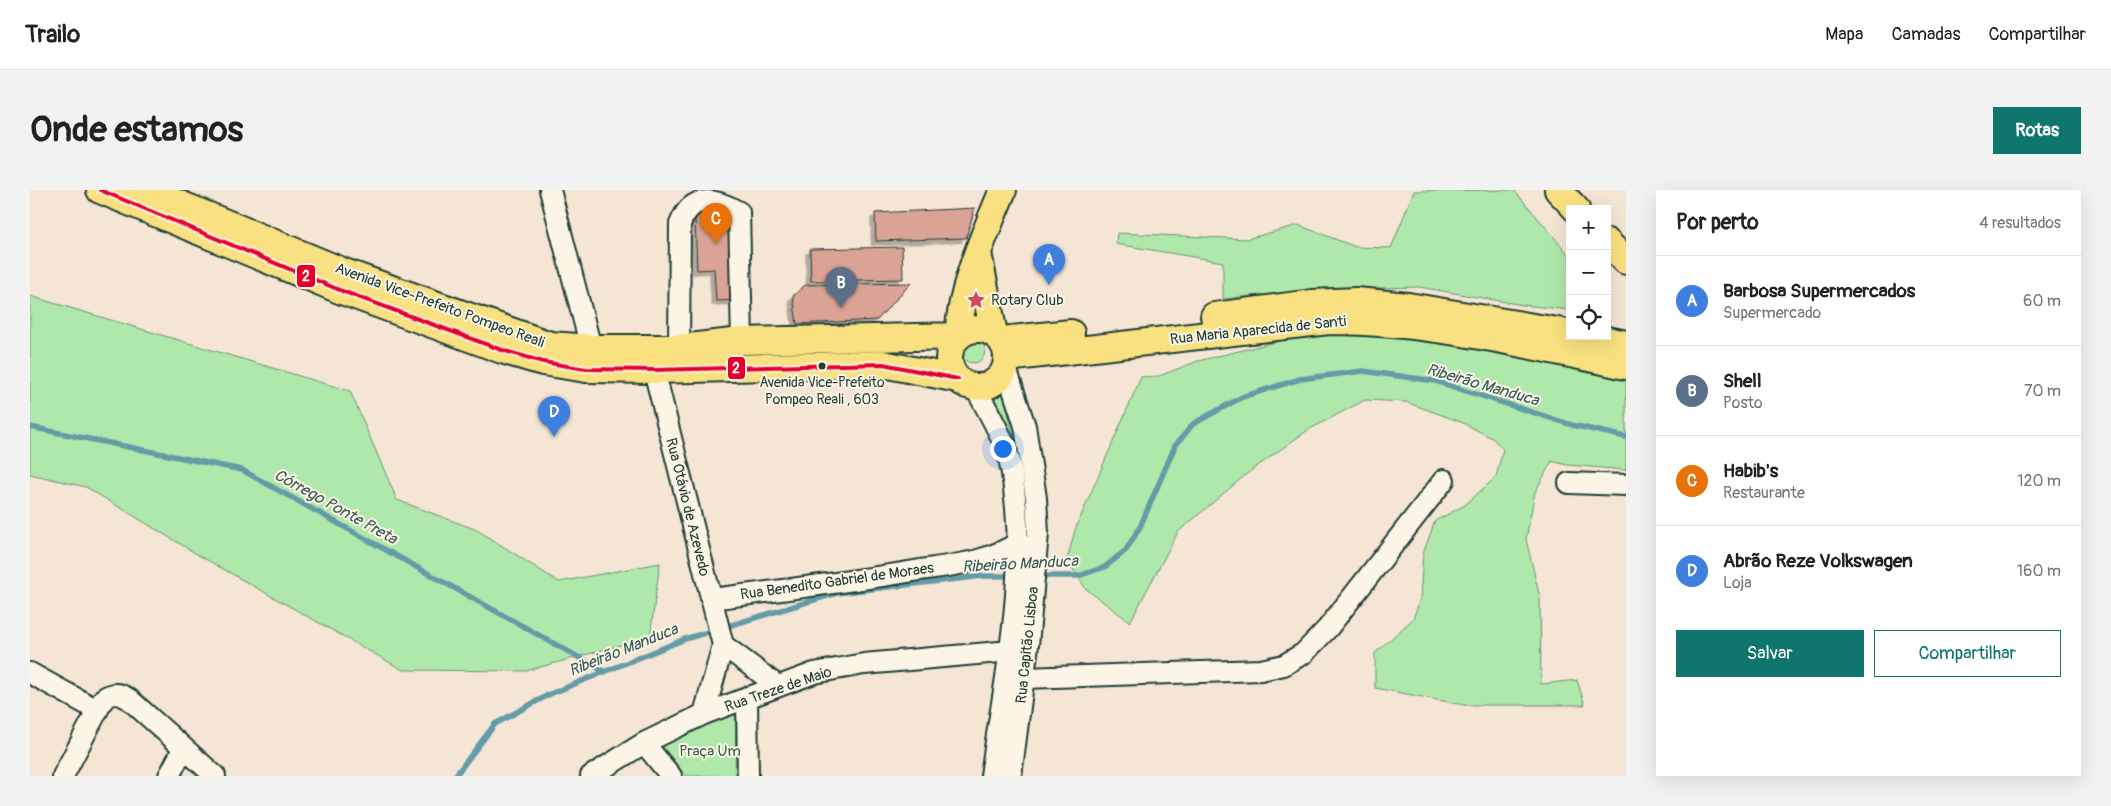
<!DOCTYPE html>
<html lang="pt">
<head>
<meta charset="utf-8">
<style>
  body { margin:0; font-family:Pangolin,sans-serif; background:#f2f2f2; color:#222 }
  .controls { position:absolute; right:15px; top:15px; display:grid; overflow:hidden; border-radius:0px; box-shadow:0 5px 20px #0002 }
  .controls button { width:45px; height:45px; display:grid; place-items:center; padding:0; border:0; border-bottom:1px solid #e0e0e0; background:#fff; color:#222; font:25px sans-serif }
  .you { position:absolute; left:972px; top:258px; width:18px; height:18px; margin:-12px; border:4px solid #fff; border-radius:50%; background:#1a73e8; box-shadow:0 0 0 8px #1a73e833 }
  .badge { display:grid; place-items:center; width:32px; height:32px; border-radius:50%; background:#0f766e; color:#fff; font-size:16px; font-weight:700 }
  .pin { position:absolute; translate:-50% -41px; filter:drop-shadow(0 1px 2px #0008) }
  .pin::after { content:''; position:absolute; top:26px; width:18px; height:15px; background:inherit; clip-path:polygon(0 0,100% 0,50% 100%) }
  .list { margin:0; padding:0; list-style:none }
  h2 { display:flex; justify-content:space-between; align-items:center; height:65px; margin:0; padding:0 20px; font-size:21px }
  h2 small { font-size:16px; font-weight:400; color:#767676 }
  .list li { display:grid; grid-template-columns:32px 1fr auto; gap:15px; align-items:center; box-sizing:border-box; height:90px; padding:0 20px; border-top:1px solid #e0e0e0 }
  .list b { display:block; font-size:19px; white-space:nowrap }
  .list p { margin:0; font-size:16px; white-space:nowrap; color:#767676 }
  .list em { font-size:16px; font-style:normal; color:#767676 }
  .actions { display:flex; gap:10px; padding:15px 20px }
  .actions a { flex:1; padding:11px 0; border:1px solid #0f766e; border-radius:0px; text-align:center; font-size:18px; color:#0f766e }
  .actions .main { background:#0f766e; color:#fff }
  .icon { flex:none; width:28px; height:28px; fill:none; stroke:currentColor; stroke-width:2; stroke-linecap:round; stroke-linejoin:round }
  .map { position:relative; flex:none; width:1596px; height:586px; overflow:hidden; border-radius:0px }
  header { display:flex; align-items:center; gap:30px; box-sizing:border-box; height:70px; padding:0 25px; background:#fff; border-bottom:1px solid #e0e0e0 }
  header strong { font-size:24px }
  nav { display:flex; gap:28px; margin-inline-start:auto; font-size:18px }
  .intro { display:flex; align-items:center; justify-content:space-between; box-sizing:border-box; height:120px; padding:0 30px }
  h1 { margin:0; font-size:35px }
  .button { padding:12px 22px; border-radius:0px; background:#0f766e; color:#fff; font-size:18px; font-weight:700 }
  main { display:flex; gap:30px; padding:0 30px }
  aside { flex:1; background:#fff; border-radius:0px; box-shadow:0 5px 20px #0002 }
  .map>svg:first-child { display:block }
</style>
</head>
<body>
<header>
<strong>Trailo</strong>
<nav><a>Mapa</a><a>Camadas</a><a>Compartilhar</a></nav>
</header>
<div class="intro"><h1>Onde estamos</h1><a class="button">Rotas</a></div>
<main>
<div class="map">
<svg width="1596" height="586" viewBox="0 0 1596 586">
  <defs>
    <filter id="shadow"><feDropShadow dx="-4.5" dy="4.5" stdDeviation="0" flood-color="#0004"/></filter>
  </defs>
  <rect width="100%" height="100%" fill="#f5e5d5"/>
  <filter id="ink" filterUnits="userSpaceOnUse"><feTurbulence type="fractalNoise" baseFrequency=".02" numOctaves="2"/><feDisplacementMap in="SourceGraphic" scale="10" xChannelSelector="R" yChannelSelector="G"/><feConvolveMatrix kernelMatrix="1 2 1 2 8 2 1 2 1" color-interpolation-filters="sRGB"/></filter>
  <g filter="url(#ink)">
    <path fill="#afe8ab" stroke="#679270" d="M 1484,0 L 1540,66 L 1540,120 L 1493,115 L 1389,97 L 1305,99 L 1229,105 L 1193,109 L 1193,72 L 1086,54 L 1087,43 L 1217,49 L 1268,35 L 1326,57 L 1361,58 L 1384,1 Z
      M 0,106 L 320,201 L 367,310 L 447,340 L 529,392 L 630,373 L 620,447 L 496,481 L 373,480 L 170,366 L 56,297 L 0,284 Z
      M 1315,143 L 1417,153 L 1479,166 L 1557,179 L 1596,189 L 1596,280 L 1537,275 L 1522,271 L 1505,302 L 1496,349 L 1510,408 L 1511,494 L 1547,490 L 1555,515 L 1434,515 L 1345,498 L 1345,463 L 1383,429 L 1390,409 L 1393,364 L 1405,331 L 1435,315 L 1466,287 L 1473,259 L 1462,248 L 1431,232 L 1376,212 L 1335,210 L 1278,240 L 1219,282 L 1148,342 L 1100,432 L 1056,399 L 1037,370 L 1045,340 L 1111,187 L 1129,186 L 1168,171 L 1266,147 Z
      M931 161a12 12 0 1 1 24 0a12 12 0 1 1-24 0Z
      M 973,203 L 987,259 L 958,214 Z
      M 706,523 L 705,586 L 656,586 L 631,554 Z"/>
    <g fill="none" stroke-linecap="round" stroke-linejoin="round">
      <path stroke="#639ba7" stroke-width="5.5" d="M 0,237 L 212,280 L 575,482
        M 1008,386 L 1048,386 L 1075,377 L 1096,360 L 1110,337 L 1145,256 L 1163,234 L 1212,207 L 1270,189 L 1333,181 L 1405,191 L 1542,235 L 1596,247
        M 425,586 L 465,534 L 520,504 L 655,449 L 807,403 L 953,386 L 984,386"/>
    </g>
    <path fill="#dba395" stroke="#1f3d34" filter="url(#shadow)" d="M 945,18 L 936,48 L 846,51 L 845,23 Z
      M 695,20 L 705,29 L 708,110 L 686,111 L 684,79 L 667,80 L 665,26 L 674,21 Z
      M 872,57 L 873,89 L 781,91 L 780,59 Z
      M 881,93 L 847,130 L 767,134 L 763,106 L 775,95 Z"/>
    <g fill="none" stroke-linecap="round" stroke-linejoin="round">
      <g stroke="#1f3d34" stroke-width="24">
        <path id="minor" d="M 520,0 L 561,158
          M 649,158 L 650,34 C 662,3 685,8 709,22 L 712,151
          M 976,178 L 995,236 L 1006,308 L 1008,343 L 998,455 L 981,586
          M 624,180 L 693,455 L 674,524
          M 945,197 C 956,218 969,239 977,262 C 983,279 984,299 986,318 C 994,410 973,496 961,586
          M 1539,293 L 1596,295
          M 681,409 C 751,400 821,392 890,380 C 924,375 960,372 989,352
          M 693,455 L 748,496
          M 0,483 L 67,520
          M 994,488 L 1231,480 L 1254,475 L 1274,463 L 1298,438 L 1414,290
          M 717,507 L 718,586
          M 614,553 L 641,586
          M 33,586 L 74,508 C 84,502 89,503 99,509 L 185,586
          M 139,586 L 153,559
          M 561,586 L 614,553 L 674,524 L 784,483 L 834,474 L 981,461"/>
      </g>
      <g stroke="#1f3d34" stroke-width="30">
        <path id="major" d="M 70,0 L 312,101 L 472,160 L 513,172 L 556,179 L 624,180 L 853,174 L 928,189
          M 116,0 L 317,83 L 520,155 L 561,158 L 649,158 L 712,151 L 928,146
          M 1528,0 L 1546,19
          M 1577,52 L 1596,71
          M 948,63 L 964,144
          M 1184,126 L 1282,113 L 1326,111 L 1378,116 L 1540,143
          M919 168a29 29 0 1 1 58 0a29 29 0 1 1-58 0Z
          M 928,146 C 932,94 953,48 973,0
          M 1558,146 L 1596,154
          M 972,150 L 1041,143
          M 978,168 L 1299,131 C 1400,131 1498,155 1596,176"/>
      </g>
      <use href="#minor" stroke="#fcf5e5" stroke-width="20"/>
      <use href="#major" stroke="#f9e181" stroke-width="26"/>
      <g stroke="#fcf5e5" stroke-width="8">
        <path id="bus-1" d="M 70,0 L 312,101 L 472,160 L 513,172 L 556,179 L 624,180 L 853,174 L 928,189"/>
      </g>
      <use href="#bus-1" stroke="#e4002b" stroke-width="4"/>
    </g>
  </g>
  <defs>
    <g id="sight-bare" transform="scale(1.5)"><path d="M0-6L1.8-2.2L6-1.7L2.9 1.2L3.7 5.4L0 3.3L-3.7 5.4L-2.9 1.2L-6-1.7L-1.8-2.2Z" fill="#d1495b" stroke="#fcf5e5" stroke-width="2.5" paint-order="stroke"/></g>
  </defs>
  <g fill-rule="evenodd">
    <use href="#sight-bare" x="946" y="110"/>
  </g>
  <circle fill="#1f3d34" stroke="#fcf5e5" stroke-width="2" cx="792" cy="176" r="4.5"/>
  <g text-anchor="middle" stroke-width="4" stroke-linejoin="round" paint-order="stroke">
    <g font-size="14" fill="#1f3d34" stroke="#fcf5e5">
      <text x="792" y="197">Avenida Vice-Prefeito<tspan x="792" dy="17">Pompeo Reali , 603</tspan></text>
    </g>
    <g font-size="15" fill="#1f3d34" stroke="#fcf5e5" text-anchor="start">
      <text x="961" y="115">Rotary Club</text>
    </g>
    <g font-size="15" fill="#1f3d34" stroke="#fcf5e5">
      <text transform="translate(410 115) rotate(20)" y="5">Avenida Vice-Prefeito Pompeo Reali</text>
      <text transform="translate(1228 140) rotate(-6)" y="5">Rua Maria Aparecida de Santi</text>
      <text transform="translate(658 317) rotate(76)" y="5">Rua Otávio de Azevedo</text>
      <text transform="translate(807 391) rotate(-8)" y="5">Rua Benedito Gabriel de Moraes</text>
      <text transform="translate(997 455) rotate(-84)" y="5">Rua Capitão Lisboa</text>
      <text transform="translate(748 499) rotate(-19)" y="5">Rua Treze de Maio</text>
    </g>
    <g font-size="15" fill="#3c5f4c" stroke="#fcf5e5">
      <text x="680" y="566">Praça Um</text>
    </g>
    <g font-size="16" font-style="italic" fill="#365c5a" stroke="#fcf5e5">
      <text transform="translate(1453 194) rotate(16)" y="6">Ribeirão Manduca</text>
      <text transform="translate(306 316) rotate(29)" y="6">Córrego Ponte Preta</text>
      <text transform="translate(990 373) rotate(-3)" y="6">Ribeirão Manduca</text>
      <text transform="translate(593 459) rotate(-22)" y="6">Ribeirão Manduca</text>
    </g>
  </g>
  <g stroke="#fcf5e5" stroke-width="2">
    <rect x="266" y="74" width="20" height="24" rx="5" fill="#e4002b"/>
    <rect x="697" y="166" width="19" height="24" rx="5" fill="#e4002b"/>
  </g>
  <g font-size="14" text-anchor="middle" font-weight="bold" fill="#fff">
    <text x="276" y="91">2</text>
    <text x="706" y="183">2</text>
  </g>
</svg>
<div class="controls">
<button>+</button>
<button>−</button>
<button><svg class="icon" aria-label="locate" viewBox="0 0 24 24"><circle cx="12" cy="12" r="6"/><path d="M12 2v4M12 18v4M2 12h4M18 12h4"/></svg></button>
</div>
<div class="you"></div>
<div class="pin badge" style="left:1019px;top:95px;background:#3f7fe0">A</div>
<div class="pin badge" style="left:811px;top:118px;background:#5c6f8a">B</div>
<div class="pin badge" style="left:686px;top:54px;background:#e8710a">C</div>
<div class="pin badge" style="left:524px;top:247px;background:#3f7fe0">D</div>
</div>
<aside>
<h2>Por perto<small>4 resultados</small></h2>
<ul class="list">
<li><span class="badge" style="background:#3f7fe0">A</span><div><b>Barbosa Supermercados</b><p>Supermercado</p></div><em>60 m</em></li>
<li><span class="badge" style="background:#5c6f8a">B</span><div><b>Shell</b><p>Posto</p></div><em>70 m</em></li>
<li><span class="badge" style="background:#e8710a">C</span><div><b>Habib's</b><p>Restaurante</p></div><em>120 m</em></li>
<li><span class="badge" style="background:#3f7fe0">D</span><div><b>Abrão Reze Volkswagen</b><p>Loja</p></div><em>160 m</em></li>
</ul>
<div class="actions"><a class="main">Salvar</a><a>Compartilhar</a></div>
</aside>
</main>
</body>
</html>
